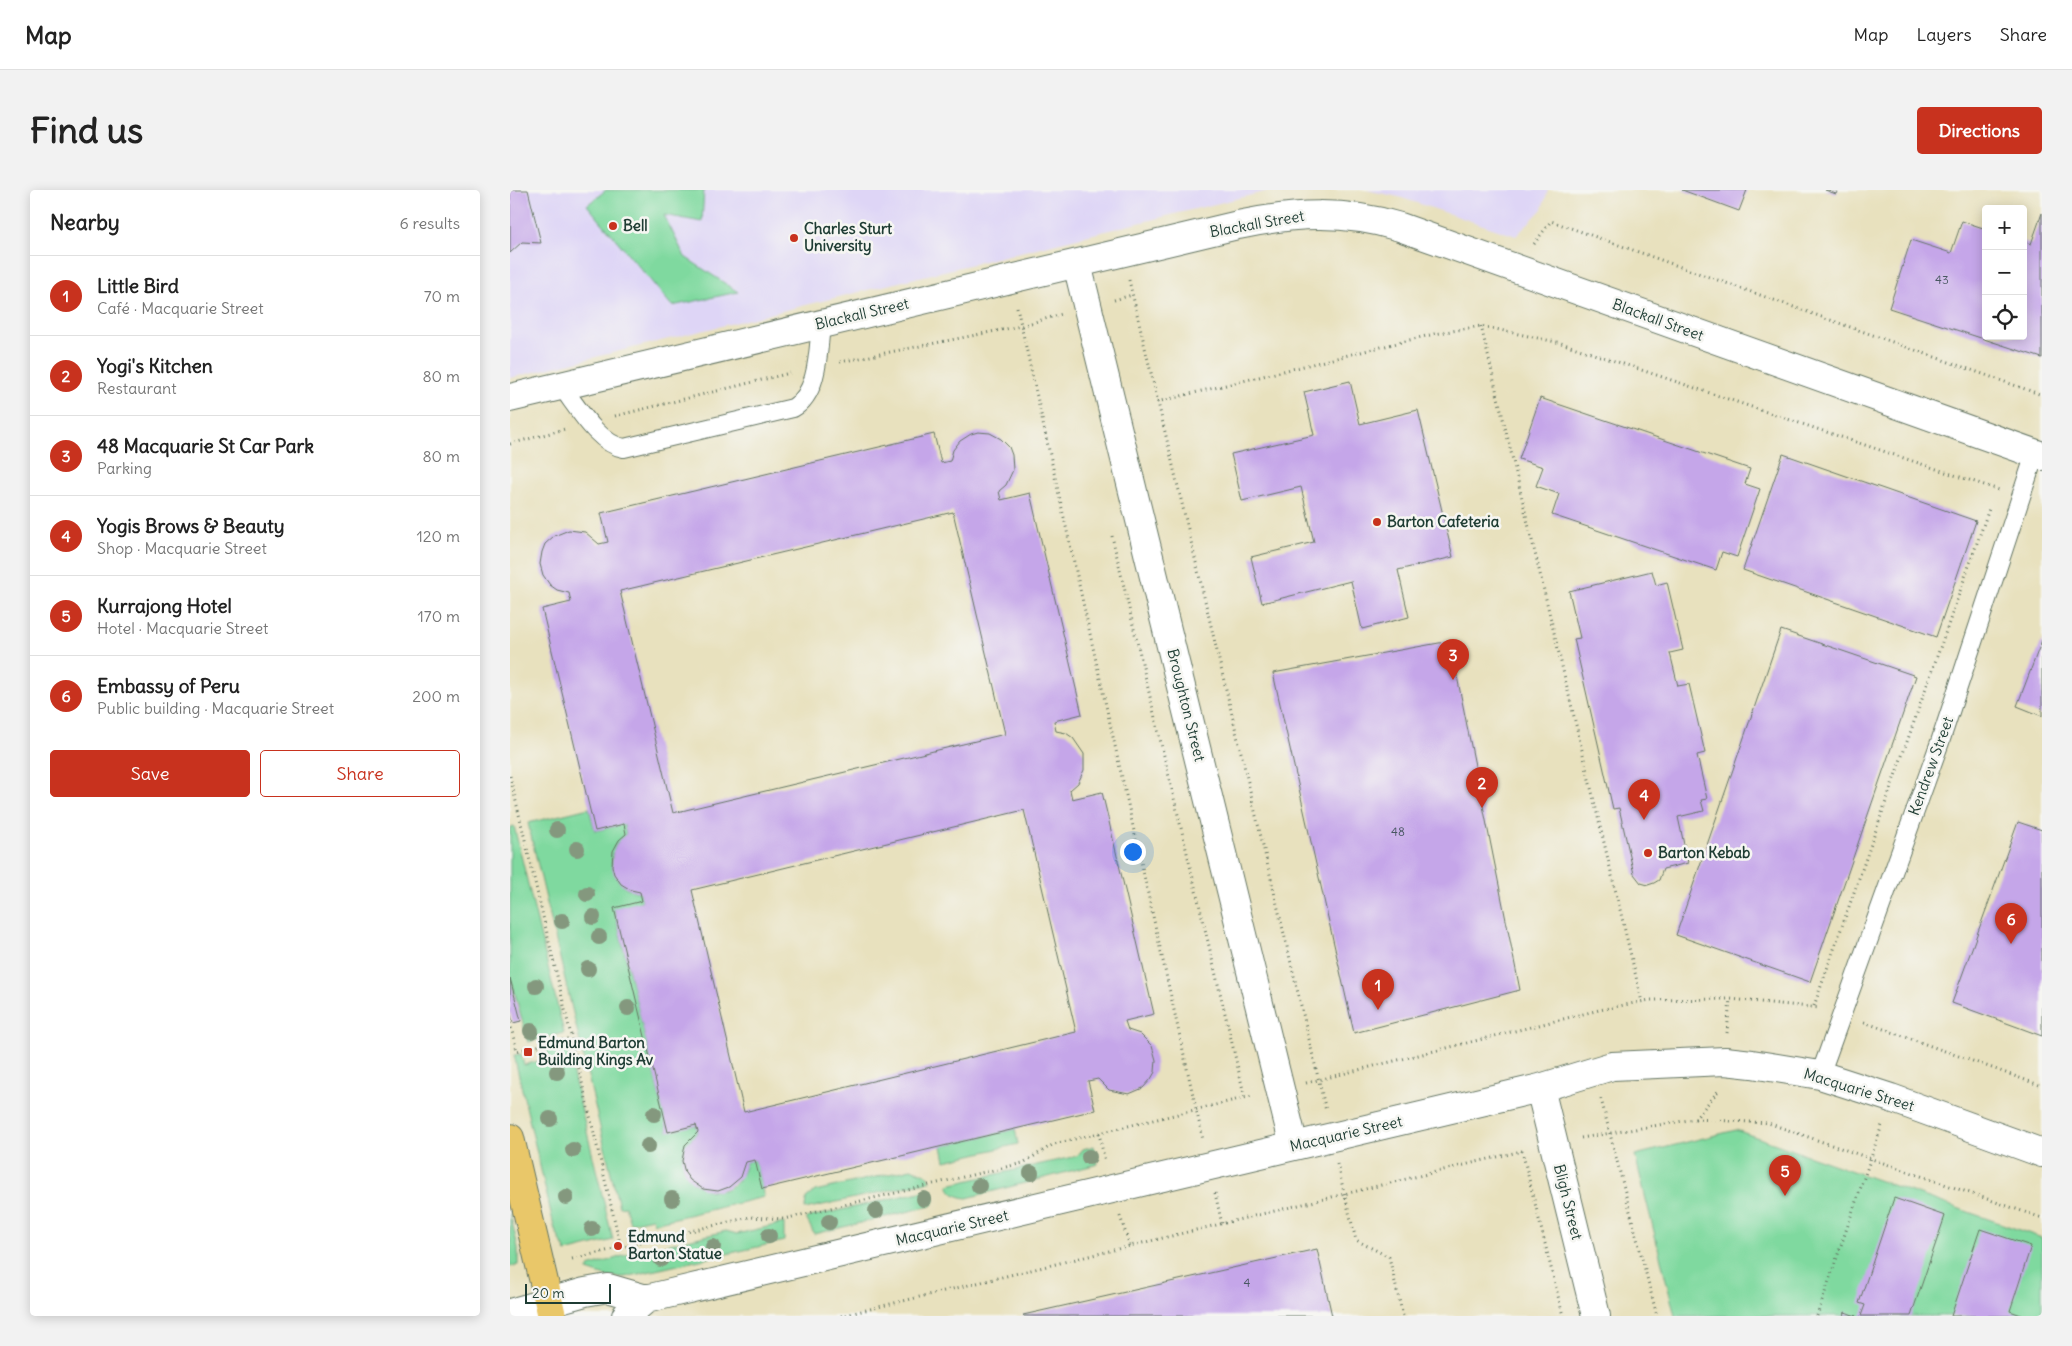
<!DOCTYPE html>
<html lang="en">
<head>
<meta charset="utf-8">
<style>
  body { margin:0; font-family:Delius,sans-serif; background:#f2f2f2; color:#222 }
  .controls { position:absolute; right:15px; top:15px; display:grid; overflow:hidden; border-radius:5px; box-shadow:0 2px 12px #0003 }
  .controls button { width:45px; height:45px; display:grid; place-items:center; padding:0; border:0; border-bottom:1px solid #e0e0e0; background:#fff; color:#222; font:25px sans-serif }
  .scale { position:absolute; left:15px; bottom:12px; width:86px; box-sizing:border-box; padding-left:5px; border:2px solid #1f3d34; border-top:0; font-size:14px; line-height:18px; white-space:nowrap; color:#1f3d34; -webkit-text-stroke:4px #f6f6f2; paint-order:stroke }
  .you { position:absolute; left:622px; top:661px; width:18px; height:18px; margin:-12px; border:4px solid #fff; border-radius:50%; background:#1a73e8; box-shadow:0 0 0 8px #1a73e833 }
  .badge { display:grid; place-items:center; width:32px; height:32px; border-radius:50%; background:#c8321e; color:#fff; font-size:16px; font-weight:700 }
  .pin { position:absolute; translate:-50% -41px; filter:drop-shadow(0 1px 2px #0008) }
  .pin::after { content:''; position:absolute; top:26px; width:18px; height:15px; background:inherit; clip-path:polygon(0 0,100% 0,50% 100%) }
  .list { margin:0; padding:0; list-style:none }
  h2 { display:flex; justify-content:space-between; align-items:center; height:65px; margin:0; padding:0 20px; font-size:21px }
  h2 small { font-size:16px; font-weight:400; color:#767676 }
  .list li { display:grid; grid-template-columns:32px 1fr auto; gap:15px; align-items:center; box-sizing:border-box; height:80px; padding:0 20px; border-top:1px solid #e0e0e0 }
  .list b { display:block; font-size:19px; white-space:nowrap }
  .list p { margin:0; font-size:16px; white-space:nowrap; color:#767676 }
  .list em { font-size:16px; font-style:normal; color:#767676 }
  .actions { display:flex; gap:10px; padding:15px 20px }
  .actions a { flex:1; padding:11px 0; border:1px solid #c8321e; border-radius:5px; text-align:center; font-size:18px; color:#c8321e }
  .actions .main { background:#c8321e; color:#fff }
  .icon { flex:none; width:28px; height:28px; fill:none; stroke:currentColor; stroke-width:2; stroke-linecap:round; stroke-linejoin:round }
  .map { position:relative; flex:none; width:1532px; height:1126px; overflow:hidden; border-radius:5px }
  header { display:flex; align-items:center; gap:30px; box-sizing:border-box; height:70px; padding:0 25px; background:#fff; border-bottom:1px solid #e0e0e0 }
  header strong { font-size:24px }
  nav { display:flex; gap:28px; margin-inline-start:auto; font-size:18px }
  .intro { display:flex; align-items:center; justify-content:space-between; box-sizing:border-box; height:120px; padding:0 30px }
  h1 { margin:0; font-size:35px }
  .button { padding:12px 22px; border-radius:5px; background:#c8321e; color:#fff; font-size:18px; font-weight:700 }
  main { display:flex; gap:30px; padding:0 30px }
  aside { flex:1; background:#fff; border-radius:5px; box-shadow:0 2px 12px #0003 }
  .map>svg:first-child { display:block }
</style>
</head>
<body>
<header>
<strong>Map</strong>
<nav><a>Map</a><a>Layers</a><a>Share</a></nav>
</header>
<div class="intro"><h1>Find us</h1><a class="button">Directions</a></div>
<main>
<aside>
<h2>Nearby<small>6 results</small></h2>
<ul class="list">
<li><span class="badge">1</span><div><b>Little Bird</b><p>Café · Macquarie Street</p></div><em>70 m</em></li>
<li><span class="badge">2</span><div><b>Yogi's Kitchen</b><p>Restaurant</p></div><em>80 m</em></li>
<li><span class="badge">3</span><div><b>48 Macquarie St Car Park</b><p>Parking</p></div><em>80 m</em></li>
<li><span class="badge">4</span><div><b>Yogis Brows &amp; Beauty</b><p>Shop · Macquarie Street</p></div><em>120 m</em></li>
<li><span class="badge">5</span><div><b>Kurrajong Hotel</b><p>Hotel · Macquarie Street</p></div><em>170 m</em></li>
<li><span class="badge">6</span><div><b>Embassy of Peru</b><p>Public building · Macquarie Street</p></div><em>200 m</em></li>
</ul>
<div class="actions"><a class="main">Save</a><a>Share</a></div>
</aside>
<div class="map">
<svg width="1532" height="1126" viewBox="0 0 1532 1126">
  <rect width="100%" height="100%" fill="#f6f6f2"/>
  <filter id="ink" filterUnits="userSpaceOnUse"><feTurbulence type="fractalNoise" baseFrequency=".02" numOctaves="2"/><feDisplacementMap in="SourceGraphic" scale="10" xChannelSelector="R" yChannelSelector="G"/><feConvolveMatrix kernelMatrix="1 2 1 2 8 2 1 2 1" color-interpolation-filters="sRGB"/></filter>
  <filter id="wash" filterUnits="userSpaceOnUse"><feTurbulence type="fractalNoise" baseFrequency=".0096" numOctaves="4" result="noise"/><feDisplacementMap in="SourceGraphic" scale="20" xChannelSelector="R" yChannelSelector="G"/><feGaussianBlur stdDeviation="1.12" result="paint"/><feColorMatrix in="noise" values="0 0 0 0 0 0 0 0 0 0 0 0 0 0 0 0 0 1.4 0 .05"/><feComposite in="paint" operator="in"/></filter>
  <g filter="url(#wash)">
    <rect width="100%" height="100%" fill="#e8e1be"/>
    <path fill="#ded5f6" d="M 0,0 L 762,0 L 0,188 Z
      M 856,0 L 1038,0 L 1032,19 L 1006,46 L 889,7 Z"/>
    <path fill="#7fd99f" stroke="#4f8b6a" d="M 96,0 L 194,0 L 192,32 L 154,25 L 175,67 L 228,102 L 162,116 L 77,15 Z
      M 79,618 L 85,641 L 114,634 L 116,644 C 92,661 100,699 130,702 L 132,711 L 104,719 L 158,941 L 186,935 L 188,942 C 138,985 223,1033 236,972 L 245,970 L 254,1007 L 144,1033 L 142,1028 L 120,1033 L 115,1016 L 109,1017 L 18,633 Z
      M 4,636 L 54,843 L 18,852 L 0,785 L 0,637 Z
      M 56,855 L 103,1050 L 56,1062 L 45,1040 L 4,865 L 11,864 L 14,875 L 39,868 L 37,859 Z
      M 505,939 L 508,954 L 435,971 L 432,956 Z
      M 1226,940 L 1532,1048 L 1532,1126 L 1165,1126 L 1125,965 Z
      M 584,956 L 588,974 L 457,1008 C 448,1007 441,1004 438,995 L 567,966 L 573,959 Z
      M 401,979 L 416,984 L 421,991 L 295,1019 L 296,1008 L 305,1001 Z
      M 423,999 L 425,1011 L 421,1016 L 304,1044 L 296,1028 Z
      M 0,1023 L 8,1058 L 8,1075 L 0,1077 Z
      M 274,1033 L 274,1051 L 115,1087 L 98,1087 L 77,1080 L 79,1077 L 122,1063 L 216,1041 L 227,1044 Z"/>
    <g id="blocks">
      <path fill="#c5a6e9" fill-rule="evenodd" d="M 0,0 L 18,0 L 31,53 L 12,52 L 0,63 Z
        M 1172,0 L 1237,0 L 1229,21 Z
        M 1315,0 L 1328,0 L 1326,4 Z
        M 1532,23 L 1532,168 L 1379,118 L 1401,50 L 1441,63 L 1452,31 L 1476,39 L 1476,146 L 1513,146 L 1513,51 L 1521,54 Z
        M 840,191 L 850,234 L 908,220 L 943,367 L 888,380 L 899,427 L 852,439 L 841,391 L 752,413 L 741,367 L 804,352 L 791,297 L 732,311 L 721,264 L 804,245 L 794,202 Z
        M 1030,208 L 1240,279 L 1235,294 L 1250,299 L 1227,367 L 1212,362 L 1206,380 L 1042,325 L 1049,304 L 1026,296 L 1033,277 L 1009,269 Z
        M 468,242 L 480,243 L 491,249 L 499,257 L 502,265 L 503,280 L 496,295 L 489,301 L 491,310 L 520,303 L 572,524 L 544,531 L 546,541 L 556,543 L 563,548 L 574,564 L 574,580 L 568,593 L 560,600 L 562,609 L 592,602 L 644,824 L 615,831 L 618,840 L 630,844 L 642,856 L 646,870 L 645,882 L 641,889 L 633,898 L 619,904 L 599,900 L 588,889 L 578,891 L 585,920 L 252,999 L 245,970 L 236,972 L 231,987 L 219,997 L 208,1001 L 193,999 L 180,990 L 175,983 L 172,971 L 175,955 L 188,942 L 186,935 L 158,942 L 104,718 L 132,711 L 130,702 L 121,700 L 111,694 L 104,684 L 102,676 L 103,661 L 109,650 L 116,644 L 114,634 L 85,641 L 32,419 L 61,412 L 59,403 L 47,400 L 40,395 L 33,385 L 30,374 L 32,362 L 35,354 L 44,346 L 59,340 L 75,342 L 89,354 L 98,352 L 91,323 L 424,244 L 431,273 L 440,271 L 443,260 L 450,251 L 461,244 ZM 443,322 L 495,544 L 163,623 L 110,401 ZM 514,620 L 566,842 L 234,922 L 182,700 Z
        M 1273,264 L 1466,331 L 1426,447 L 1233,380 Z
        M 1142,381 L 1146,395 L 1157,392 L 1173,460 L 1160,463 L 1168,496 L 1179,494 L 1195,563 L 1187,565 L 1197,609 L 1191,610 L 1194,621 L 1168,627 L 1178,673 L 1153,679 L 1149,690 L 1144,693 L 1138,695 L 1131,693 L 1124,684 L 1109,618 L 1103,619 L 1064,449 L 1070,448 L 1059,401 Z
        M 1271,440 L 1406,486 L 1300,792 L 1166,745 Z
        M 1532,450 L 1532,526 L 1507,516 Z
        M 940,451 L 1010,800 L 844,843 L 763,483 Z
        M 1508,632 L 1532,640 L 1532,846 L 1442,813 Z
        M 0,788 L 11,831 L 3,833 L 0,822 Z
        M 1384,1008 L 1435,1026 L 1401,1126 L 1351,1126 L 1355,1115 L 1349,1113 Z
        M 1470,1039 L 1521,1056 L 1500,1121 L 1514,1126 L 1441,1126 Z
        M 807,1059 L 822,1126 L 514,1126 L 513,1125 Z
        M 1335,1122 L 1346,1126 L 1334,1126 Z"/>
    </g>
  </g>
  <g filter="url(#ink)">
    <use href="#blocks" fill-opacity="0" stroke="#657664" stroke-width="1"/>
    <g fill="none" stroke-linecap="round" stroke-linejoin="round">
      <g stroke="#657664" stroke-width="20">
        <path id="lane" d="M 51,196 C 67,216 88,254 114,258 L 283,218 C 309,203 308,160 311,134
          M 1310,885 L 1430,552 L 1525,264"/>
      </g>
      <g stroke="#657664" stroke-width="30">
        <path id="street" d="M 567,74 L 784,956
          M 0,208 L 728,35 C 785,23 833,20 890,37 L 1532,266
          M 1030,898 L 1086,1126
          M 0,1123 L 75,1102 L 98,1098 L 136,1109
          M 116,1126 L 136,1109 L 1030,898 L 1102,876 L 1215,871 L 1242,874 L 1310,885 L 1381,908 L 1532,963"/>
      </g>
      <g stroke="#657664" stroke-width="30">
        <path id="primary" d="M 0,948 L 42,1126"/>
      </g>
      <path stroke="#657664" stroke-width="3" stroke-dasharray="1 4" stroke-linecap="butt" d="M 1024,54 L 1041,31 L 1532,205
        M 619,90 L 816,921
        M 604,110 L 622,105
        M 507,117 L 693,950
        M 971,136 L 1132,812
        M 330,172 L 511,136 L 552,124
        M 647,212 L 924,144 L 971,136 L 1051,153 L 1489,300
        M 105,226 L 280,183
        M 0,254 L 55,239
        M 602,346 L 735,908
        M 0,586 L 111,1058
        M 1304,816 L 1480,316
        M 1354,832 L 1532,896
        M 0,833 L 7,861 L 61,848
        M 1217,843 L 1220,809
        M 796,893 L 1089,820 L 1140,810 L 1220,809 L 1310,818
        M 1091,909 L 1147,1126
        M 1185,929 L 1258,933 L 1532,1028
        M 589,943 L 595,972
        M 1071,948 L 1185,929 L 1209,900
        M 1012,961 L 1053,1126
        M 827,974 L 846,1050 L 879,1067 L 893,1126
        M 705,1003 L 712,1034
        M 610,1026 L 620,1056
        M 62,1069 L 240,1027 L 274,1029 L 513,973 L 544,954 L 742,906
        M 331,1126 L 1016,960
        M 1307,1126 L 1372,935"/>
      <use href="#lane" stroke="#fff" stroke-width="18"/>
      <use href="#street" stroke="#fff" stroke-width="28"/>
      <use href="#primary" stroke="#e9c769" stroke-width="28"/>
    </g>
    <g fill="#84987e">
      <circle cx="47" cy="640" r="8"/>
      <circle cx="67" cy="659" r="8"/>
      <circle cx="77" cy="704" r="8"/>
      <circle cx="83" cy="727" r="8"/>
      <circle cx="52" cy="731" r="8"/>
      <circle cx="89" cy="747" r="8"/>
      <circle cx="78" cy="779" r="8"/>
      <circle cx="26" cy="796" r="8"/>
      <circle cx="118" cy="818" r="8"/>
      <circle cx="21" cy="841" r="8"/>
      <circle cx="47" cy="882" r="8"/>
      <circle cx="144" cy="924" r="8"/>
      <circle cx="40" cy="929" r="8"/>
      <circle cx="138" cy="956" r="8"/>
      <circle cx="63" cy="960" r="8"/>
      <circle cx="579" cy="967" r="8"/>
      <circle cx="521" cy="983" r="8"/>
      <circle cx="469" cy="996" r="8"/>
      <circle cx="56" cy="1007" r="8"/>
      <circle cx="162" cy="1009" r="8"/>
      <circle cx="414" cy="1009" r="8"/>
      <circle cx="366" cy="1021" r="8"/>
      <circle cx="319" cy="1032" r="8"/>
      <circle cx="82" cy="1039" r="8"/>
      <circle cx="259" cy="1046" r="8"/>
      <circle cx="203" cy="1057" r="8"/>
      <circle cx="151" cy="1069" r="8"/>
    </g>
  </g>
  <g fill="#c8321e" stroke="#f6f6f2" stroke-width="2">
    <circle cx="103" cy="36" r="5"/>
    <circle cx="284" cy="48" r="5"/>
    <circle cx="867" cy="332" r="5"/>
    <circle cx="1138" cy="663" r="5"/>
    <rect x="13" y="857" width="10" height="10" rx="2.5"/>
    <circle cx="108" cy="1056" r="5"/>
  </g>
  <g text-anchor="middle" stroke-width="5" stroke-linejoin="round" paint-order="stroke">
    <g font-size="12" fill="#485761">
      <text x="1432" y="94">43</text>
      <text x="888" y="646">48</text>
      <text x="737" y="1097">4</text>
    </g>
    <g font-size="15" fill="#1f3d34" stroke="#f6f6f2">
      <text transform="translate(747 34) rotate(-10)" y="5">Blackall Street</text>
      <text transform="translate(352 124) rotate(-13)" y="5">Blackall Street</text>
      <text transform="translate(1148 130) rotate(20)" y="5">Blackall Street</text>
      <text transform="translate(676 515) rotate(76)" y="5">Broughton Street</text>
      <text transform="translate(1421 576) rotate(-70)" y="5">Kendrew Street</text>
      <text transform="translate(1349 900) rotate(17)" y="5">Macquarie Street</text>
      <text transform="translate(836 944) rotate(-13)" y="5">Macquarie Street</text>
      <text transform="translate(1058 1012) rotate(76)" y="5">Bligh Street</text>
      <text transform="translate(442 1038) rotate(-13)" y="5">Macquarie Street</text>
    </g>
    <g font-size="15" font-weight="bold" fill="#1f3d34" stroke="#f6f6f2" text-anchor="start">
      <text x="113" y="41">Bell</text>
      <text x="294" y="44">Charles Sturt<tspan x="294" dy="17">University</tspan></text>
      <text x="877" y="337">Barton Cafeteria</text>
      <text x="1148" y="668">Barton Kebab</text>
      <text x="28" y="858">Edmund Barton<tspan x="28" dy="17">Building Kings Av</tspan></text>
      <text x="118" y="1052">Edmund<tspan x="118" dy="17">Barton Statue</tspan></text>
    </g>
  </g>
</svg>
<div class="controls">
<button>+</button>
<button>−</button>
<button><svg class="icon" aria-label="locate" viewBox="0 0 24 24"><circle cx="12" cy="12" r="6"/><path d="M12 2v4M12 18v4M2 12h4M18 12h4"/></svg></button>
</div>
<div class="scale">20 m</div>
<div class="you"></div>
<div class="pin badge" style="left:868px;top:820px">1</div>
<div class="pin badge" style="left:972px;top:618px">2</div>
<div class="pin badge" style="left:943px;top:490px">3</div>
<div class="pin badge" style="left:1134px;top:630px">4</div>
<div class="pin badge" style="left:1275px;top:1006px">5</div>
<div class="pin badge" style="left:1501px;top:754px">6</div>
</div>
</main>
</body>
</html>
